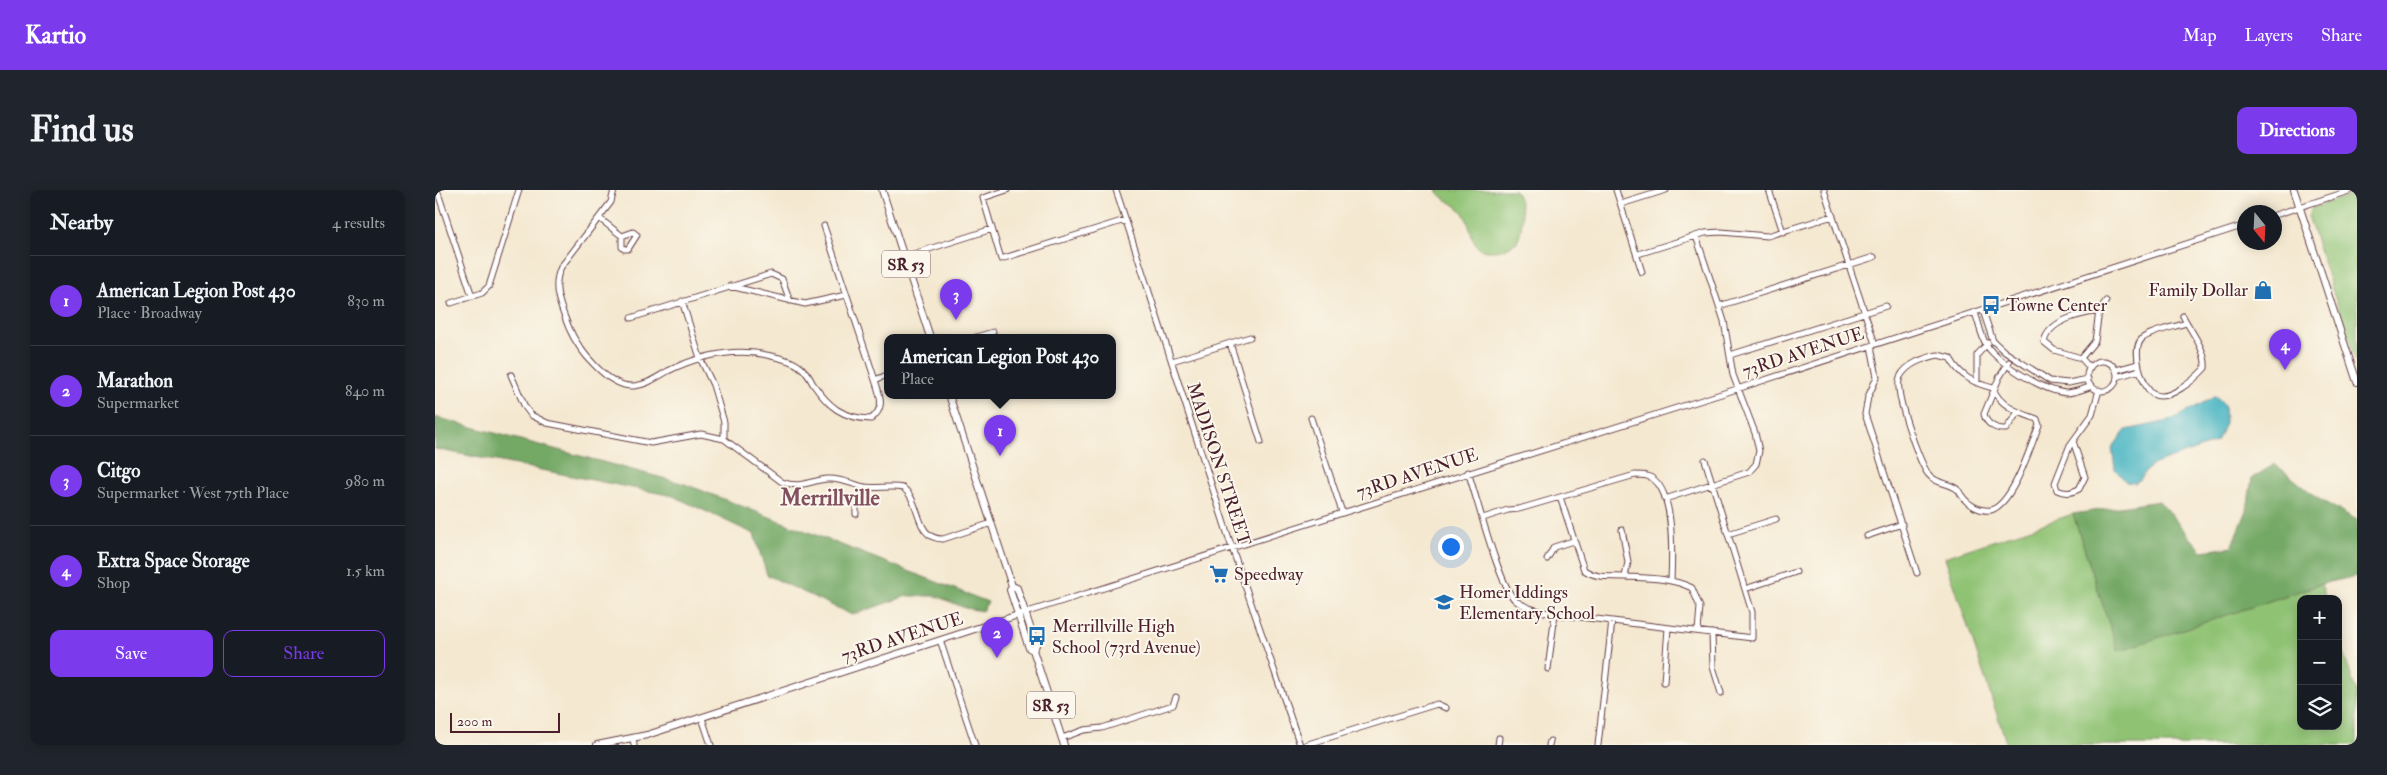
<!DOCTYPE html>
<html lang="en">
<head>
<meta charset="utf-8">
<style>
  body { margin:0; font-family:"IM FELL Double Pica",serif; background:#20242c; color:#f1f3f6 }
  .controls { position:absolute; right:15px; bottom:15px; display:grid; overflow:hidden; border-radius:10px; box-shadow:0 2px 12px #0003 }
  .controls button { width:45px; height:45px; display:grid; place-items:center; padding:0; border:0; border-bottom:1px solid #363941; background:#171b24; color:#f1f3f6; font:25px sans-serif }
  .compass { position:absolute; left:1802px; top:15px; width:45px; height:45px; border-radius:50%; background:#171b24; box-shadow:0 2px 12px #0003; rotate:162deg }
  .scale { position:absolute; left:15px; bottom:12px; width:110px; box-sizing:border-box; padding-left:5px; border:2px solid #4a1f2b; border-top:0; font-size:14px; line-height:18px; white-space:nowrap; color:#4a1f2b; -webkit-text-stroke:4px #fbf7ec; paint-order:stroke }
  .you { position:absolute; left:1015px; top:356px; width:18px; height:18px; margin:-12px; border:4px solid #fff; border-radius:50%; background:#1a73e8; box-shadow:0 0 0 8px #1a73e833 }
  .badge { display:grid; place-items:center; width:32px; height:32px; border-radius:50%; background:#7c3aed; color:#fff; font-size:16px; font-weight:700 }
  .pin { position:absolute; translate:-50% -41px; filter:drop-shadow(0 1px 2px #0008) }
  .pin::after { content:''; position:absolute; top:26px; width:18px; height:15px; background:inherit; clip-path:polygon(0 0,100% 0,50% 100%) }
  .popup { position:absolute; left:449px; top:144px; width:232px; height:65px; box-sizing:border-box; display:grid; place-content:center; border-radius:10px; background:#171b24; filter:drop-shadow(0 1px 4px #0005); font-size:16px; white-space:nowrap; color:#9ea1a6 }
  .popup b { font-size:19px; color:#f1f3f6 }
  .popup::after { content:''; position:absolute; left:50%; top:100%; margin-left:-10px; border:10px solid transparent; border-top-color:#171b24 }
  .list { margin:0; padding:0; list-style:none }
  h2 { display:flex; justify-content:space-between; align-items:center; height:65px; margin:0; padding:0 20px; font-size:21px }
  h2 small { font-size:16px; font-weight:400; color:#9ea1a6 }
  .list li { display:grid; grid-template-columns:32px 1fr auto; gap:15px; align-items:center; box-sizing:border-box; height:90px; padding:0 20px; border-top:1px solid #363941 }
  .list b { display:block; font-size:19px; white-space:nowrap }
  .list p { margin:0; font-size:16px; white-space:nowrap; color:#9ea1a6 }
  .list em { font-size:16px; font-style:normal; color:#9ea1a6 }
  .actions { display:flex; gap:10px; padding:15px 20px }
  .actions a { flex:1; padding:11px 0; border:1px solid #7c3aed; border-radius:10px; text-align:center; font-size:18px; color:#7c3aed }
  .actions .main { background:#7c3aed; color:#fff }
  .icon { flex:none; width:28px; height:28px; fill:none; stroke:currentColor; stroke-width:2; stroke-linecap:round; stroke-linejoin:round }
  .map { position:relative; flex:none; width:1922px; height:555px; overflow:hidden; border-radius:10px }
  header { display:flex; align-items:center; gap:30px; box-sizing:border-box; height:70px; padding:0 25px; background:#7c3aed; color:#fff }
  header strong { font-size:24px }
  nav { display:flex; gap:28px; margin-inline-start:auto; font-size:18px }
  .intro { display:flex; align-items:center; justify-content:space-between; box-sizing:border-box; height:120px; padding:0 30px }
  h1 { margin:0; font-size:35px }
  .button { padding:12px 22px; border-radius:10px; background:#7c3aed; color:#fff; font-size:18px; font-weight:700 }
  main { display:flex; gap:30px; padding:0 30px }
  aside { flex:1; background:#171b24; border-radius:10px; box-shadow:0 2px 12px #0003 }
  .map>svg:first-child { display:block }
</style>
</head>
<body>
<header>
<strong>Kartio</strong>
<nav><a>Map</a><a>Layers</a><a>Share</a></nav>
</header>
<div class="intro"><h1>Find us</h1><a class="button">Directions</a></div>
<main>
<aside>
<h2>Nearby<small>4 results</small></h2>
<ul class="list">
<li><span class="badge">1</span><div><b>American Legion Post 430</b><p>Place · Broadway</p></div><em>830 m</em></li>
<li><span class="badge">2</span><div><b>Marathon</b><p>Supermarket</p></div><em>840 m</em></li>
<li><span class="badge">3</span><div><b>Citgo</b><p>Supermarket · West 75th Place</p></div><em>980 m</em></li>
<li><span class="badge">4</span><div><b>Extra Space Storage</b><p>Shop</p></div><em>1.5 km</em></li>
</ul>
<div class="actions"><a class="main">Save</a><a>Share</a></div>
</aside>
<div class="map">
<svg width="1922" height="555" viewBox="0 0 1922 555">
  <rect width="100%" height="100%" fill="#fbf7ec"/>
  <filter id="ink" filterUnits="userSpaceOnUse"><feTurbulence type="fractalNoise" baseFrequency=".02" numOctaves="2"/><feDisplacementMap in="SourceGraphic" scale="10" xChannelSelector="R" yChannelSelector="G"/><feConvolveMatrix kernelMatrix="1 2 1 2 8 2 1 2 1" color-interpolation-filters="sRGB"/></filter>
  <filter id="wash" filterUnits="userSpaceOnUse"><feTurbulence type="fractalNoise" baseFrequency=".0096" numOctaves="4" result="noise"/><feDisplacementMap in="SourceGraphic" scale="20" xChannelSelector="R" yChannelSelector="G"/><feGaussianBlur stdDeviation="1.12" result="paint"/><feColorMatrix in="noise" values="0 0 0 0 0 0 0 0 0 0 0 0 0 0 0 0 0 1.4 0 .05"/><feComposite in="paint" operator="in"/></filter>
  <g filter="url(#wash)">
    <rect width="100%" height="100%" fill="#f4e8d0"/>
    <path fill="#8fc273" stroke="#6c704f" d="M 1002,0 L 1080,0 C 1089,16 1089,35 1082,52 C 1074,57 1067,61 1057,61 C 1033,63 1039,38 1028,23 C 1021,13 1008,11 1002,0 Z
      M 1922,3 L 1922,175 L 1873,26 L 1877,18 Z
      M 1638,324 L 1683,460 L 1886,394 L 1891,409 L 1866,409 L 1866,536 L 1903,536 L 1903,447 L 1922,504 L 1922,555 L 1572,555 L 1510,367 Z"/>
    <path fill="#73a865" stroke="#5e6448" d="M 0,227 L 250,294 L 553,412 L 547,421 L 530,418 L 501,406 L 472,406 L 417,425 L 332,385 L 319,344 L 238,306 L 0,259 Z
      M 1840,274 L 1884,309 L 1922,330 L 1922,386 L 1886,394 L 1683,461 L 1638,324 L 1724,311 L 1767,361 L 1797,357 L 1812,320 L 1817,288 Z"/>
    <path fill="#48b5c3" stroke="#496a77" d="M 1781,206 L 1789,214 L 1790,233 L 1782,252 L 1717,275 L 1701,293 L 1691,292 L 1680,279 L 1677,258 L 1691,240 L 1734,231 Z"/>
  </g>
  <g filter="url(#ink)">
    <g fill="none" stroke-linecap="round" stroke-linejoin="round">
      <g stroke="#643d44" stroke-width="7">
        <path id="minor" d="M 2,0 L 37,106
          M 179,0 L 176,12 L 126,77 C 116,98 126,117 134,138 C 143,159 173,198 199,196 C 212,195 222,187 233,181 C 266,165 300,157 336,166 C 345,168 356,170 364,176 C 370,180 375,188 378,194 C 394,217 407,228 436,229 C 451,217 445,206 440,190 L 452,185
          M 572,0 L 548,8 L 566,69 L 690,30
          M 681,0 L 797,358 L 865,555
          M 1181,0 L 1207,82
          M 1334,0 L 1348,42
          M 1389,0 L 1440,154
          M 1186,14 L 1231,0
          M 1840,25 L 1917,0
          M 164,28 L 187,46 L 187,57 L 189,59 L 193,59 L 202,45 L 198,42 L 187,46
          M 389,36 L 440,190
          M 1203,64 L 1270,43 L 1286,42 L 1332,46 L 1398,26
          M 469,67 L 557,39
          M 295,96 L 370,114 L 411,105
          M 247,111 L 265,168 L 278,195 L 289,232 L 289,249
          M 16,113 L 47,103 L 54,96 L 84,0
          M 1284,116 L 1439,67
          M 1548,121 L 1558,151 L 1570,162 L 1615,191 L 1633,193 L 1653,189
          M 1540,123 C 1544,133 1546,147 1552,156 C 1565,174 1608,201 1631,203 C 1639,203 1649,199 1657,196
          M 1748,126 C 1755,140 1772,161 1770,178 C 1760,189 1733,213 1718,204 C 1707,197 1695,157 1708,148 C 1717,141 1740,137 1751,133
          M 196,128 L 336,84 L 347,89 L 355,111
          M 541,147 L 558,142
          M 795,153 L 826,252
          M 1436,156 L 1442,187 L 1433,207 L 1430,224 L 1482,383
          M 1295,165 L 1451,116
          M 1503,165 L 1515,168 C 1525,186 1538,193 1558,198 C 1564,216 1585,223 1602,229 L 1604,235 C 1596,255 1578,314 1556,320 C 1546,322 1533,315 1527,306 C 1525,304 1525,301 1523,300 C 1514,292 1502,295 1493,284 C 1484,271 1458,201 1465,187 C 1472,173 1490,168 1503,165 Z
          M 1646,168 L 1660,151 L 1664,121 L 1671,111
          M 737,171 L 815,147
          M1652 186a15 15 0 1 1 30 0a15 15 0 1 1-30 0Z
          M 1574,172 L 1564,188 L 1549,224 C 1551,234 1561,240 1571,239 L 1583,222
          M 1655,178 L 1646,168 L 1619,160 L 1609,152 C 1614,130 1645,124 1664,121
          M 1681,180 L 1703,174
          M 76,185 L 90,217 L 96,225 L 112,233 L 216,253 L 266,244 L 289,249 L 347,292 C 366,299 373,291 392,289 C 405,288 417,294 429,297 C 442,299 455,295 468,298 C 487,312 479,349 508,349 L 557,333
          M 1682,187 L 1705,180
          M 1542,193 L 1542,165 L 1553,153
          M 876,228 L 907,322
          M 1638,251 L 1650,287 L 1644,299 C 1636,303 1631,304 1622,300 L 1620,293 L 1635,255 L 1657,225 L 1664,200
          M 1033,282 C 1042,308 1064,395 1080,410 C 1091,419 1106,422 1120,424 L 1317,448 L 1317,422 L 1270,270
          M 1125,307 L 1149,380 C 1163,389 1174,386 1191,387 C 1212,388 1237,388 1257,398 L 1265,417 L 1263,441
          M 1230,309 L 1314,282 L 1321,274 L 1324,261 L 1320,243 L 1298,185 L 1289,131 L 1261,46
          M 421,324 L 421,316 L 430,297
          M 1048,328 L 1073,320 L 1084,319 L 1200,285 C 1204,285 1208,285 1212,286 C 1241,294 1237,367 1236,391
          M 1187,340 L 1193,372 L 1190,387
          M 1293,344 L 1341,329
          M 1432,346 L 1467,334
          M 1112,369 L 1119,357 L 1138,351
          M 1310,399 L 1361,382
          M 583,425 L 1302,199 L 1810,35
          M 1277,443 L 1278,477 L 1286,503
          M 505,450 L 540,555
          M 1113,479 L 1120,424
          M 1229,492 L 1233,438
          M 267,528 L 276,555
          M 627,548 L 649,540 L 667,538 L 738,515 L 741,507
          M 198,549 L 199,555
          M 870,555 L 1002,514 L 1011,518
          M 1063,555 L 1064,548
          M 1114,555 L 1115,551
          M 1163,555 L 1177,431"/>
      </g>
      <g stroke="#643d44" stroke-width="8">
        <path id="major" d="M 447,0 L 495,147
          M 1859,0 L 1922,192
          M 514,205 L 577,396 L 575,400 L 594,458 L 598,460 L 629,555
          M 577,396 L 582,398 L 601,455 L 598,460
          M 162,555 L 212,545 L 583,425"/>
      </g>
      <use href="#minor" stroke="#fff" stroke-width="5"/>
      <use href="#major" stroke="#fff" stroke-width="6"/>
    </g>
  </g>
  <defs>
    <g id="shop-bare" transform="scale(1.5)"><path d="M-5-2.5h2.3a2.7 3.5 0 0 1 5.4 0H5L5.5 6h-11ZM-1.5-2.5h3a1.5 2.3 0 0 0-3 0Z" fill="#1f6fb2" stroke="#fbf7ec" stroke-width="2.5" paint-order="stroke"/></g>
    <g id="bus-bare" transform="scale(1.5)"><path d="M-5-6H5V4H4V6H2V4H-2V6H-4V4H-5ZM-3.5-4V0h7V-4ZM-3.5 1.2v1.5H-2V1.2ZM2 1.2v1.5H3.5V1.2Z" fill="#1f6fb2" stroke="#fbf7ec" stroke-width="2.5" paint-order="stroke"/></g>
    <g id="supermarket-bare" transform="scale(1.5)"><path d="M-6-5.5h2.5l.6 2H6L4.5 2H-2.5L-4.4-4H-6ZM-1.5 3.2a1.3 1.3 0 1 0 .1 0ZM3 3.2a1.3 1.3 0 1 0 .1 0Z" fill="#1f6fb2" stroke="#fbf7ec" stroke-width="2.5" paint-order="stroke"/></g>
    <g id="school-bare" transform="scale(1.5)"><path d="M0-5L7-2L0 1L-7-2ZM-4 1L0 2.5L4 1V4Q0 6-4 4Z" fill="#1f6fb2" stroke="#fbf7ec" stroke-width="2.5" paint-order="stroke"/></g>
  </defs>
  <g fill-rule="evenodd">
    <use href="#shop-bare" x="1828" y="100"/>
    <use href="#bus-bare" x="1556" y="115"/>
    <use href="#supermarket-bare" x="784" y="384"/>
    <use href="#school-bare" x="1009" y="412"/>
    <use href="#bus-bare" x="602" y="446"/>
  </g>
  <g text-anchor="middle" stroke-width="4" stroke-linejoin="round" paint-order="stroke">
    <g fill="#fbf7ec" stroke="#7f6065" stroke-width="1">
      <rect x="447" y="60.5" width="48" height="27" rx="4"/>
      <rect x="592" y="501.5" width="48" height="27" rx="4"/>
    </g>
    <g font-size="16" font-weight="bold" fill="#4a1f2b">
      <text x="471" y="80">SR 53</text>
      <text x="616" y="521">SR 53</text>
    </g>
    <g font-size="18" fill="#4a1f2b" stroke="#fbf7ec" text-anchor="start">
      <text x="1813" y="106" text-anchor="end">Family Dollar</text>
      <text x="1571" y="121">Towne Center</text>
      <text x="799" y="390">Speedway</text>
      <text x="1024" y="408">Homer Iddings<tspan x="1024" dy="21">Elementary School</tspan></text>
      <text x="617" y="442">Merrillville High<tspan x="617" dy="21">School (73rd Avenue)</tspan></text>
    </g>
    <g font-size="18" fill="#4a1f2b" stroke="#fbf7ec">
      <text transform="translate(1368 162) rotate(-18)" y="6">73RD AVENUE</text>
      <text transform="translate(784 274) rotate(72)" y="6">MADISON STREET</text>
      <text transform="translate(982 283) rotate(-18)" y="6">73RD AVENUE</text>
      <text transform="translate(467 447) rotate(-18)" y="6">73RD AVENUE</text>
    </g>
    <g font-size="22" font-weight="bold" fill="#815160" stroke="#fbf7ec">
      <text x="395" y="315">Merrillville</text>
    </g>
  </g>
</svg>
<div class="controls">
<button>+</button>
<button>−</button>
<button><svg class="icon" aria-label="layers" viewBox="0 0 24 24"><path d="M12 4l9 5-9 5-9-5zM3 14l9 5 9-5"/></svg></button>
</div>
<svg class="compass" viewBox="-18 -18 36 36"><path d="M0-13l5 13h-10z" fill="#e53935"/><path d="M0 13l5-13h-10z" fill="#9ea1a6"/></svg>
<div class="scale">200 m</div>
<div class="you"></div>
<div class="pin badge" style="left:565px;top:266px">1</div>
<div class="popup"><b>American Legion Post 430</b>Place</div>
<div class="pin badge" style="left:562px;top:468px">2</div>
<div class="pin badge" style="left:521px;top:130px">3</div>
<div class="pin badge" style="left:1850px;top:180px">4</div>
</div>
</main>
</body>
</html>
